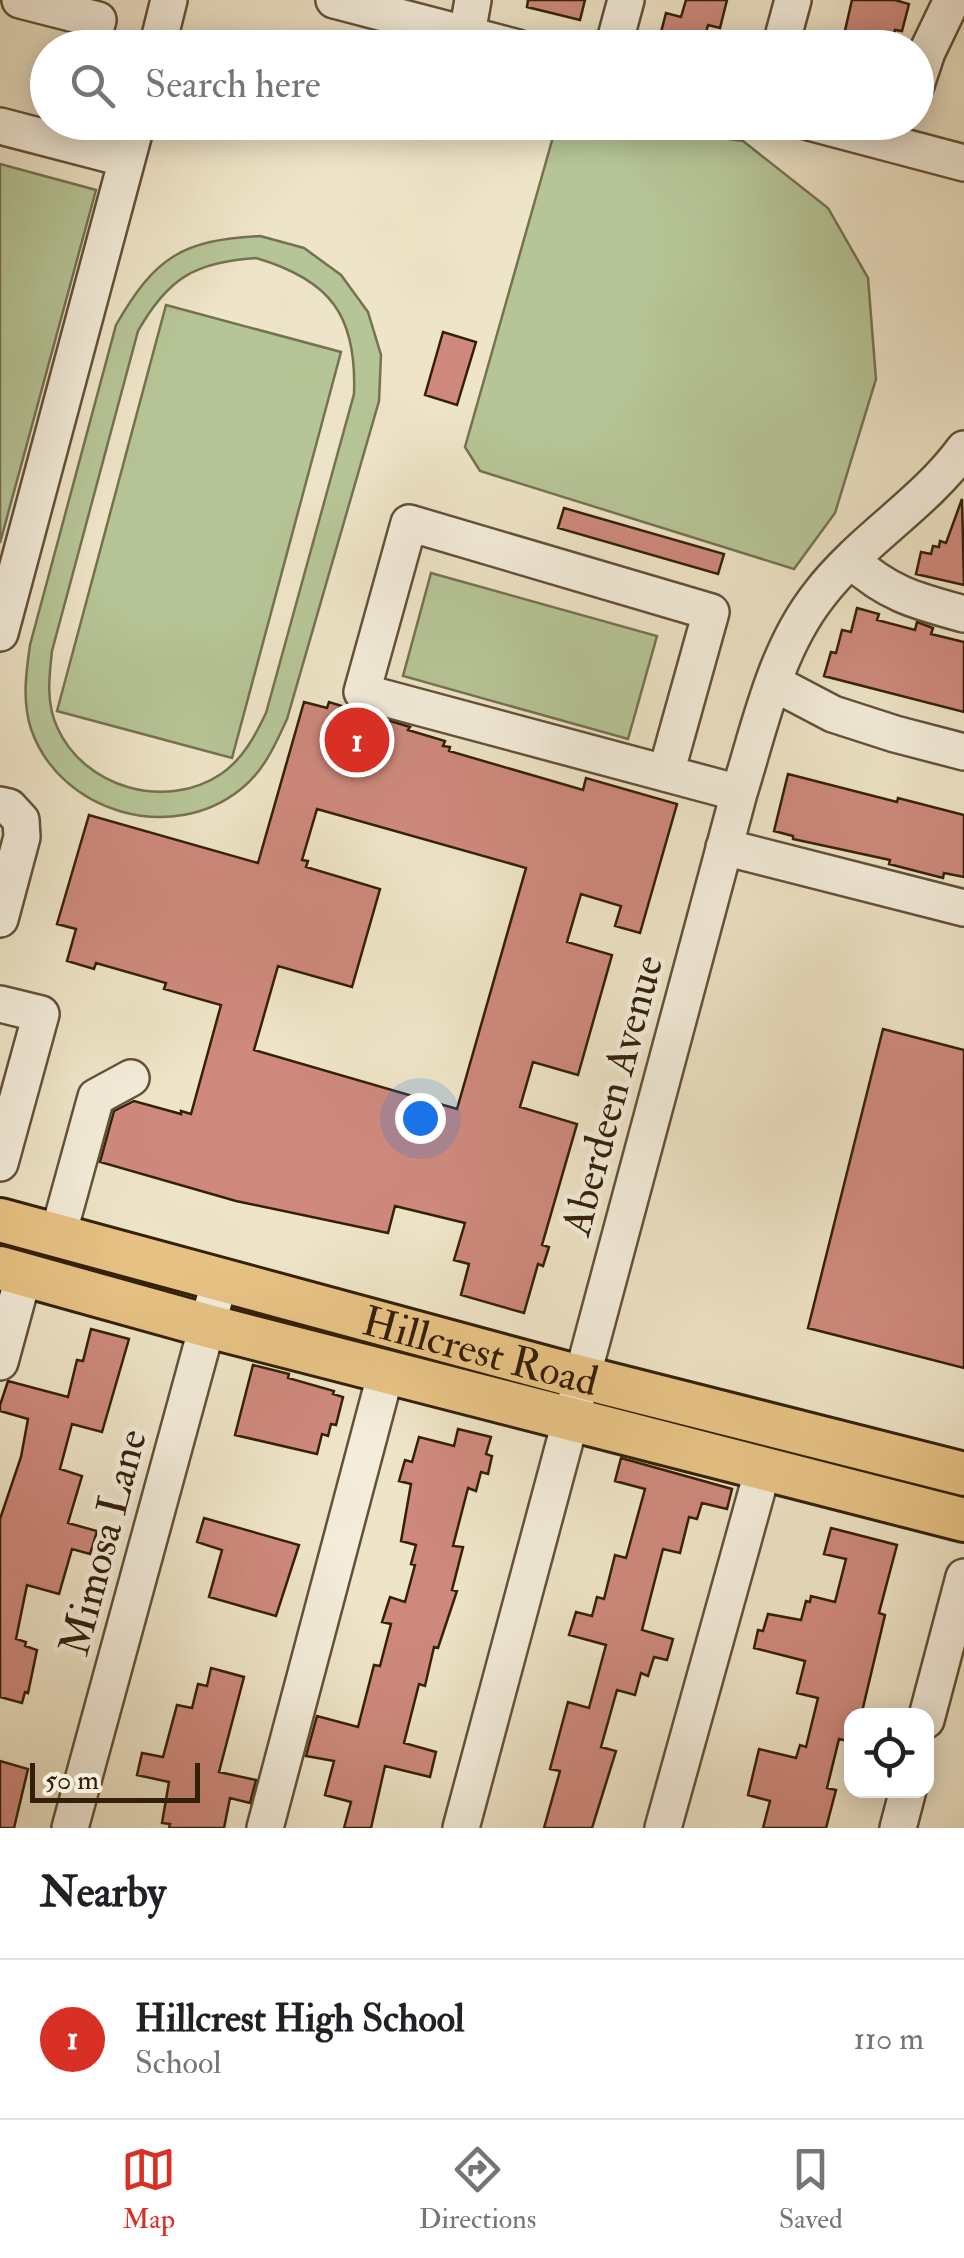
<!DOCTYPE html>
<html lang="en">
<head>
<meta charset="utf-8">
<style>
  body { margin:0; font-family:"IM FELL Double Pica",serif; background:#f6f6f6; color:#202124 }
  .controls { position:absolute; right:30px; bottom:30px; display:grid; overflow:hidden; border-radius:20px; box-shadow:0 5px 25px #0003 }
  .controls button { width:90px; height:90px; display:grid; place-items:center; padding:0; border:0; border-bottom:2px solid #e0e0e0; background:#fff; color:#202124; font:50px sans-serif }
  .scale { position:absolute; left:30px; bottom:25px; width:170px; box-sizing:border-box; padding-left:10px; border:5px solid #342008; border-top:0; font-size:28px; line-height:35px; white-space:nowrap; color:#342008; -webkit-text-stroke:8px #f4eddb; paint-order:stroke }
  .you { position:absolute; left:420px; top:1118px; width:35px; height:35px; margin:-25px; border:8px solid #fff; border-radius:50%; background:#1a73e8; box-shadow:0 0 0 15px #1a73e833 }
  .badge { display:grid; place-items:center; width:65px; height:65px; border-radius:50%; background:#d93025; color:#fff; font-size:32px; font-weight:700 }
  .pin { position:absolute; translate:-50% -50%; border:5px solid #fff; box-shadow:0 2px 10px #0006 }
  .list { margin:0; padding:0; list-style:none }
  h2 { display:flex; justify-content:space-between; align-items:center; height:130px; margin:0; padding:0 40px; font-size:42px }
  h2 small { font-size:32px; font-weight:400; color:#757577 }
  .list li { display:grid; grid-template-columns:65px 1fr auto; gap:30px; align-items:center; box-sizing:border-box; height:160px; padding:0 40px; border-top:2px solid #e0e0e0 }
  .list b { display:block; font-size:38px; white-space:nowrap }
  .list p { margin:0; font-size:32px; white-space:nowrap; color:#757577 }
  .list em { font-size:32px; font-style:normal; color:#757577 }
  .icon { flex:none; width:55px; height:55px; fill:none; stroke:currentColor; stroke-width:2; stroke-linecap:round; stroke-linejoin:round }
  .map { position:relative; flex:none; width:964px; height:1828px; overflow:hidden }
  .search { position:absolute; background:#fff; box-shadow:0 5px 25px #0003; left:30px; right:30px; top:30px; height:110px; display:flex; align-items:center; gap:25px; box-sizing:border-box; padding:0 35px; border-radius:55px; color:#757577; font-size:38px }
  .sheet { height:290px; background:#fff }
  nav { display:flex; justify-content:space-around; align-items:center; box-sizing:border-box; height:140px; border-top:2px solid #e0e0e0; background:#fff; font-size:28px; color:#757577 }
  nav a { display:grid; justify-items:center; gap:5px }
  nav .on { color:#d93025 }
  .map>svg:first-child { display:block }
</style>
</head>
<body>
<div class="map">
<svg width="964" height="1828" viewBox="0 0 964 1828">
  <rect width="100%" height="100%" fill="#eee4c7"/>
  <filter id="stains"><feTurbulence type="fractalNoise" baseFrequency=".002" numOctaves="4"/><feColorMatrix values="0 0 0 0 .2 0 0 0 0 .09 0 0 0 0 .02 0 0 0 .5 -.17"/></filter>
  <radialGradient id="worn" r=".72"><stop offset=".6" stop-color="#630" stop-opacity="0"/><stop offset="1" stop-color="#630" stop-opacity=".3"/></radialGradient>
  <path fill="#b6c597" stroke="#757250" stroke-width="2.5" fill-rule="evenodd" d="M 557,123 L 619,123 L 743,141 L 828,208 L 868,278 L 876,379 L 835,513 L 794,569 L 480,471 L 465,447 Z
    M 0,164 L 96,190 L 0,543 Z
    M 260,236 L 304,248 L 341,275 L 368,312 L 381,355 L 379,401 L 287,719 C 275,745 264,771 241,789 C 172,845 60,813 31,729 C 22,701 26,673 30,645 L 116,325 C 155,257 182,240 260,236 ZM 256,258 C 331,280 357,316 354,394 L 266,713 C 255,736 243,759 221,774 C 166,811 84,788 57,727 C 46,703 49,677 52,651 L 138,331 C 168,278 195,262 256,258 Z
    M 166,305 L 341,352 L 232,758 L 57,711 Z
    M 431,573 L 657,636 L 628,739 L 403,676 Z"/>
  <path fill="#ce897c" stroke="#342008" stroke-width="2.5" fill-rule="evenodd" d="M 528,0 L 585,0 L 580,20 L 527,7 Z
    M 686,0 L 727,0 L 720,28 L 708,25 L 702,48 L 686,48 L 659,40 L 666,13 L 681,17 Z
    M 852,0 L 895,0 L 909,4 L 902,31 L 895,30 L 891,48 L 841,48 Z
    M 443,332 L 476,342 L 457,405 L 425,395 Z
    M 962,499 L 964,585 L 916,574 L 921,552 L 931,554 L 933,546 L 939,547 L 940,541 L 946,543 Z
    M 564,508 L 724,554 L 718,574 L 558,528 Z
    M 857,608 L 879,614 L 877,620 L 915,630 L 917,622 L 933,628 L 931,634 L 964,642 L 964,712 L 824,676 L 831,652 L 836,653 L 842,630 L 851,632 Z
    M 304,702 L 327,708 L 329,702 L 410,727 L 408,730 L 445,741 L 443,746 L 450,747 L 449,751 L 583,790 L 586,778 L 677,804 L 640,933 L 615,926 L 621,906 L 581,894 L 567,942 L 612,955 L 578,1075 L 533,1062 L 520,1107 L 577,1124 L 542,1245 L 549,1247 L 543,1266 L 538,1264 L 524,1313 L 461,1295 L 469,1264 L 454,1260 L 465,1223 L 395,1206 L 388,1233 L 236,1201 L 100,1162 L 114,1111 L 134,1101 L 181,1114 L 181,1111 L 191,1114 L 221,1005 L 164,989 L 166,983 L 96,963 L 94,969 L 67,961 L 76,929 L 57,924 L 89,815 L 258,863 ZM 317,809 L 526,868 L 457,1109 L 254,1050 L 278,966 L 352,987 L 380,889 L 306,867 L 308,861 L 302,860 Z
    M 788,774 L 897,802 L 898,798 L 964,815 L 964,877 L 944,873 L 943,878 L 889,864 L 890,860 L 793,839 L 793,836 L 774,831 Z
    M 883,1029 L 964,1050 L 964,1368 L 808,1328 Z
    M 91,1329 L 129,1339 L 102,1432 L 72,1424 L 60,1469 L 82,1476 L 68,1523 L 97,1531 L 90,1554 L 72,1549 L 59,1594 L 27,1585 L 16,1639 L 26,1642 L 25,1646 L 37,1650 L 28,1693 L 25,1692 L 22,1703 L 0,1697 L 0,1519 L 21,1457 L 28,1419 L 0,1411 L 0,1405 L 8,1381 L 68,1397 L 77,1360 L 83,1361 Z
    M 253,1365 L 289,1374 L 288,1378 L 334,1391 L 333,1394 L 343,1397 L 336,1425 L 331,1424 L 328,1436 L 322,1434 L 317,1454 L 235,1435 Z
    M 458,1429 L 491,1437 L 486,1454 L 492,1456 L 488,1474 L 481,1472 L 476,1491 L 468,1488 L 453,1546 L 463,1547 L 452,1590 L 457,1591 L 438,1648 L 434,1647 L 425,1686 L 419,1684 L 404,1743 L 436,1752 L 430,1777 L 385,1766 L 371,1828 L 344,1828 L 351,1802 L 325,1795 L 334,1761 L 306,1756 L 317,1716 L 358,1727 L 374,1665 L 380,1666 L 391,1624 L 382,1622 L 390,1597 L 405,1602 L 415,1565 L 411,1564 L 416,1545 L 401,1541 L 411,1484 L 399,1481 L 405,1460 L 412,1462 L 419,1437 L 454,1446 Z
    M 621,1458 L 732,1489 L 727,1509 L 702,1503 L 697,1519 L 689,1517 L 680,1553 L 663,1549 L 642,1630 L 673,1639 L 667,1660 L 654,1657 L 648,1676 L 641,1673 L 635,1695 L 617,1690 L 601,1747 L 616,1751 L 592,1828 L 544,1828 L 560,1771 L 550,1769 L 568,1702 L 589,1708 L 606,1645 L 569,1635 L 576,1612 L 592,1616 L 597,1597 L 604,1599 L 615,1555 L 626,1558 L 645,1489 L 615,1481 Z
    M 204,1518 L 299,1545 L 276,1616 L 209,1597 L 222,1550 L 197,1542 Z
    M 831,1528 L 897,1545 L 879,1613 L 885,1615 L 861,1716 L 852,1716 L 852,1742 L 839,1739 L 827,1788 L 836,1790 L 826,1828 L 763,1828 L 770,1801 L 748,1795 L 759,1749 L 796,1758 L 800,1745 L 806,1747 L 818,1698 L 797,1693 L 805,1661 L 754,1648 L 758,1630 L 763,1631 L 768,1614 L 801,1620 L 806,1601 L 810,1602 L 811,1596 L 835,1602 L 846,1559 L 824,1554 Z
    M 211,1668 L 244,1677 L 219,1772 L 256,1780 L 250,1803 L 230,1798 L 224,1828 L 169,1828 L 170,1824 L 162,1823 L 169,1782 L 137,1775 L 142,1753 L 163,1757 L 177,1705 L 192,1708 L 198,1684 L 207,1686 Z
    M 0,1761 L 28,1769 L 14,1828 L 0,1828 Z"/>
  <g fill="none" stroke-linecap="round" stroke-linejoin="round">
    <g stroke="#625138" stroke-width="40">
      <path id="minor" d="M 20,0 L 98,20 L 90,48
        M 334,0 L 518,48
        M 467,34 L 473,0
        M 157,48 L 169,0
        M 613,48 L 626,0
        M 780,48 L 793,0
        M 916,85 L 927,52 L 952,0
        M 809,122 L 964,163
        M 0,126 L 127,159
        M 851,560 C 888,594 916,601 964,614
        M 0,633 L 137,122
        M 774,683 L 833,714 L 895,734 L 964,752
        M 666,773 L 711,612 L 409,523 L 362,692 L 739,793
        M 0,805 L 9,807 L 21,820 L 22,837 L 0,919
        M 724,847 L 964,908
        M 0,1004 L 41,1014 L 0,1163
        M 58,1235 L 96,1097 L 131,1078
        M 0,1362 L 24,1274
        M 926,1720 L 964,1577
        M 70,1828 L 220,1279
        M 265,1828 L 386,1372
        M 461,1828 L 739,793 C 760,726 775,651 819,595 C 861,540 923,505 964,449
        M 663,1828 L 763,1469
        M 898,1828 L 908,1790"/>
    </g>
    <g stroke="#342008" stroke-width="48">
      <g id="major">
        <path id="s1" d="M 0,1220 L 561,1372 L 964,1474"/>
        <path d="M 0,1268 L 208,1326 L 964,1520"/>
      </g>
    </g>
    <use href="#minor" stroke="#f4eddb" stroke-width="35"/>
    <use href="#major" stroke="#e7c284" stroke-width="42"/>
  </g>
  <g text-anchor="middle" stroke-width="9" stroke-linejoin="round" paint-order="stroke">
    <g font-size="42" fill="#342008" stroke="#f4eddb">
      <text transform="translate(611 1095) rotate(-75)" y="15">Aberdeen Avenue</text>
      <text dy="15" stroke="none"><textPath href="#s1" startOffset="498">Hillcrest Road</textPath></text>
      <text transform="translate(102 1542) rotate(-75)" y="15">Mimosa Lane</text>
    </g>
  </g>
  <rect width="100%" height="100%" filter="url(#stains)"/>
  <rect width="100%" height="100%" fill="url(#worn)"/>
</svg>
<div class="controls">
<button><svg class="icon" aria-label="locate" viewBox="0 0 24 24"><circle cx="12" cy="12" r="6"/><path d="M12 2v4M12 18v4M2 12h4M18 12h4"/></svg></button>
</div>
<div class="scale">50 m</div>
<div class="you"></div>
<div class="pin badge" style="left:357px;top:740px">1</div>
<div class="search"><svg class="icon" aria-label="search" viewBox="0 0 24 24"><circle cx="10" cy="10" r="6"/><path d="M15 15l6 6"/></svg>Search here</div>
</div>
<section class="sheet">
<h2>Nearby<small></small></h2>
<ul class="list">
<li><span class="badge">1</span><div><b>Hillcrest High School</b><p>School</p></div><em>110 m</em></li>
</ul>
</section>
<nav>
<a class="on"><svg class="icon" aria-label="map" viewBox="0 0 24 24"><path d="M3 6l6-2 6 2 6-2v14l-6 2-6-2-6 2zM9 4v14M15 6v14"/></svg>Map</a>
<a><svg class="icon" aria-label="directions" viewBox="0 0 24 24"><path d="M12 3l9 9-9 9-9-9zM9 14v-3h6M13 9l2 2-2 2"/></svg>Directions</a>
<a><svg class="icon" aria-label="saved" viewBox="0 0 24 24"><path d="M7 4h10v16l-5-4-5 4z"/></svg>Saved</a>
</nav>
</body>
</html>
